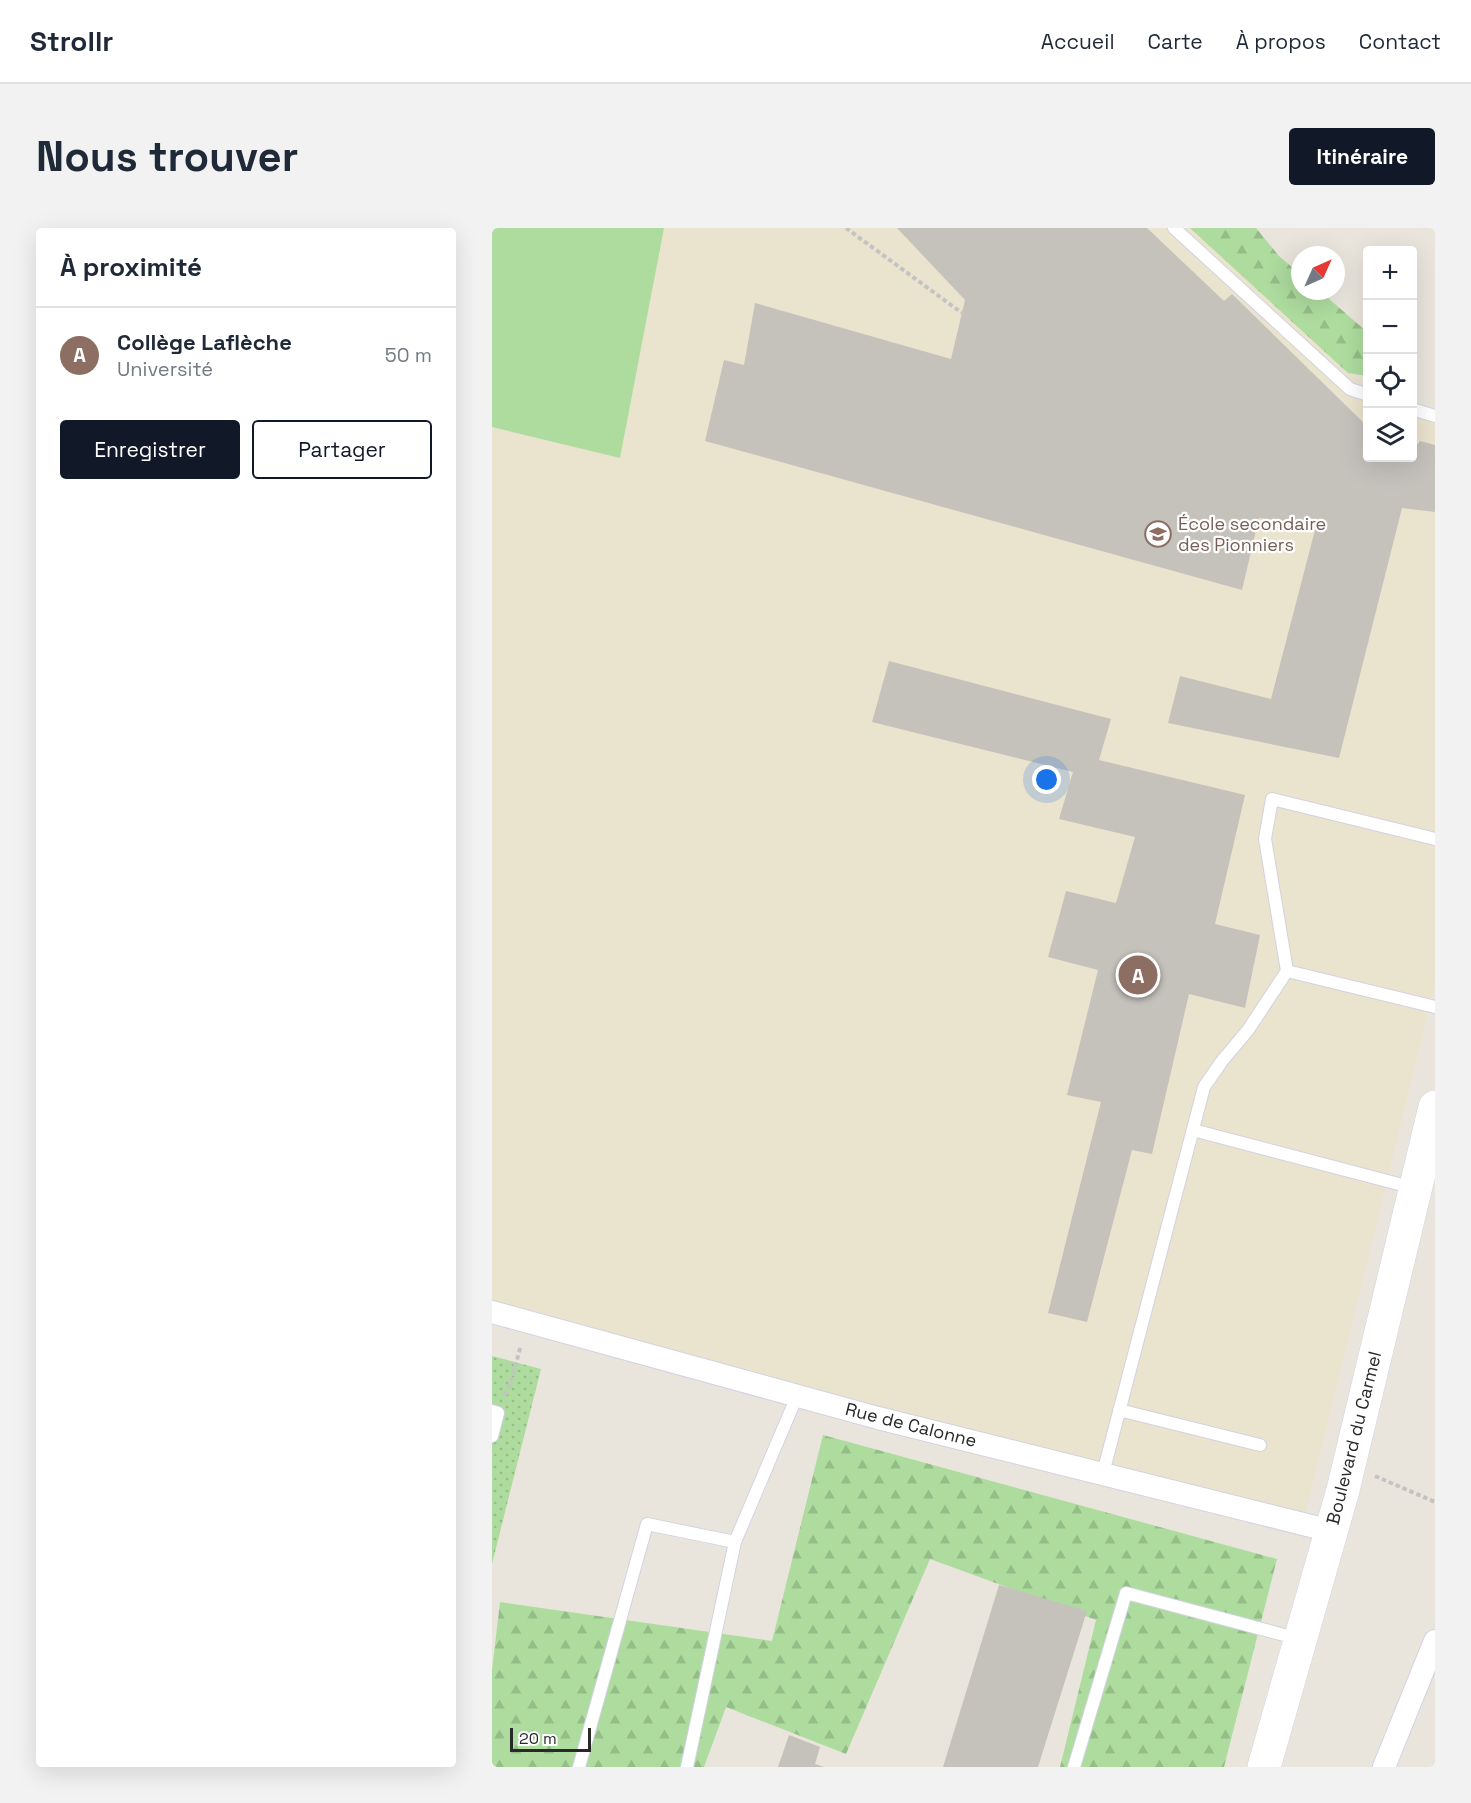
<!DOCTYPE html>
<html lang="fr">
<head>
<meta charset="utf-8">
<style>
  body { margin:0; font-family:"Space Grotesk",sans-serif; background:#f2f2f3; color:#1f2937 }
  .controls { position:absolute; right:18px; top:18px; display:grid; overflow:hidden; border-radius:6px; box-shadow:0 6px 24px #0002 }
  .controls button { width:54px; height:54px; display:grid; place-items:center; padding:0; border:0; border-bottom:2px solid #e0e1e3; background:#fff; color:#1f2937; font:30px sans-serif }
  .compass { position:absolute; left:799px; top:18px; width:54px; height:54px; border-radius:50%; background:#fff; box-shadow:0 6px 24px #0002; rotate:45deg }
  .scale { position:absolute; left:18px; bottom:15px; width:81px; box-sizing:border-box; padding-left:6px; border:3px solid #292929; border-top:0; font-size:16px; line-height:21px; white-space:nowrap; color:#292929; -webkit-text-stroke:4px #fff; paint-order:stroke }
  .you { position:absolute; left:555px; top:552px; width:21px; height:21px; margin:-15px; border:4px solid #fff; border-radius:50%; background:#1a73e8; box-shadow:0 0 0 9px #1a73e833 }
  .badge { display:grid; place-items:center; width:39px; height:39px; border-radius:50%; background:#111827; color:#fff; font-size:20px; font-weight:700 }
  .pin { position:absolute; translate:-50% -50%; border:3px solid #fff; box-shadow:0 2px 6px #0006 }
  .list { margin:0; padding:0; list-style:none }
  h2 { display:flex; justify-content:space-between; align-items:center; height:78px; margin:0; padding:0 24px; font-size:26px }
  h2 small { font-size:20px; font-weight:400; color:#747a83 }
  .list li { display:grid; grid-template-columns:39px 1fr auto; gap:18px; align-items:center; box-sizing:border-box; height:96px; padding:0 24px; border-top:2px solid #e0e1e3 }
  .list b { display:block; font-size:22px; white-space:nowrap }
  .list p { margin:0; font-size:20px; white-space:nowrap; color:#747a83 }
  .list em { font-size:20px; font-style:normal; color:#747a83 }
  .actions { display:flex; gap:12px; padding:18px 24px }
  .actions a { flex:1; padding:14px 0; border:2px solid #111827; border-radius:6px; text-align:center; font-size:21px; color:#111827 }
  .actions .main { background:#111827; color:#fff }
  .icon { flex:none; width:33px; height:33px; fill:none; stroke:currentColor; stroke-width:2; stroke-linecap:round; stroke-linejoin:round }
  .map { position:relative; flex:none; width:943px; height:1539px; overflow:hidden; border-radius:6px }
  header { display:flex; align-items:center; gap:36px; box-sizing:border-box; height:84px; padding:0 30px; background:#fff; border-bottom:2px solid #e0e1e3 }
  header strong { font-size:28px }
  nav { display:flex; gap:33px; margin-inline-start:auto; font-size:21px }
  .intro { display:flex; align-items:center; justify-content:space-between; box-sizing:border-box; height:144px; padding:0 36px }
  h1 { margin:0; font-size:42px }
  .button { padding:15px 27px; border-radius:6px; background:#111827; color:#fff; font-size:21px; font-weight:700 }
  main { display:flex; gap:36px; padding:0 36px }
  aside { flex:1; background:#fff; border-radius:6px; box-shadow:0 6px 24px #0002 }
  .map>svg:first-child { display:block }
</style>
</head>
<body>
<header>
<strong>Strollr</strong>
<nav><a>Accueil</a><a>Carte</a><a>À propos</a><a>Contact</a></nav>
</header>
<div class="intro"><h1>Nous trouver</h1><a class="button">Itinéraire</a></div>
<main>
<aside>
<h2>À proximité<small></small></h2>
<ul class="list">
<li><span class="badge" style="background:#8d6e63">A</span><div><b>Collège Laflèche</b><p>Université</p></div><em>50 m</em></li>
</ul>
<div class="actions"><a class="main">Enregistrer</a><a>Partager</a></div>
</aside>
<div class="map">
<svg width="943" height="1539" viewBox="0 0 943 1539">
  <defs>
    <pattern id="grass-dots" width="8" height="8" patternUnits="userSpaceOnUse" patternTransform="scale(1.5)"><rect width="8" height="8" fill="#addc9e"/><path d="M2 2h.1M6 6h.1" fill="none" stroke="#95bd88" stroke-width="1.8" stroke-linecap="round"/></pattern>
    <pattern id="forest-firs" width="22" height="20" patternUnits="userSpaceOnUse" patternTransform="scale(1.5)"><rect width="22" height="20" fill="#addc9e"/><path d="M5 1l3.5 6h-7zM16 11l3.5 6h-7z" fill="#95bd88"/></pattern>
  </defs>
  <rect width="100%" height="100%" fill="#eae5dc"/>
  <path fill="#eae3cd" d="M 172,0 L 705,0 L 875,161 L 876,230 L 920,230 L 921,182 L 943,188 L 943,756 L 809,1304 L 0,1073 L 0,199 L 128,230 Z"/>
  <path fill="url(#grass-dots)" d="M 0,1128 L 49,1141 L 0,1336 Z"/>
  <path fill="url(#forest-firs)" d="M 698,0 L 764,0 L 787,28 L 808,46 L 808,63 L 828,63 L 875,104 L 875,148 L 856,145 Z
    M 331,1207 L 785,1331 L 732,1539 L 568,1539 L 604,1392 L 438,1331 L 354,1526 L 234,1479 L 212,1539 L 0,1539 L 0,1442 L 8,1374 L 280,1413 Z"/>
  <path fill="#addc9e" d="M 0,0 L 172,0 L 128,230 L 0,199 Z"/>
  <path fill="#c5c2bc" d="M 405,0 L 655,0 L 732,73 L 740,66 L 876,199 L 876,230 L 907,230 L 912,234 L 915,230 L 920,230 L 920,223 L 928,213 L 943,217 L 943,284 L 910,280 L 847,530 L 676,495 L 688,448 L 779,471 L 824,298 L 767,290 L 750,362 L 213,213 L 232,132 L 252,137 L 263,75 L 459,131 L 473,72 Z
    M 397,433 L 619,491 L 607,532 L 753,567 L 723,696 L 768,707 L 753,780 L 697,766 L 660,926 L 640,922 L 595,1094 L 556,1085 L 609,874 L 575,867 L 606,742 L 556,729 L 574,663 L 624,675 L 643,609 L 567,591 L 581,544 L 380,494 Z
    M 507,1357 L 595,1383 L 546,1539 L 451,1539 Z
    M 297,1507 L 328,1519 L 323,1536 L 332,1539 L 286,1539 Z"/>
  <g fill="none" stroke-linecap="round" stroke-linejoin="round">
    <g stroke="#d2d3e1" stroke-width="14">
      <path id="lane" d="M 682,0 L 858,161 L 876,167
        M 920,181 L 943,188
        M 795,743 L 943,779
        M 701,902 L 922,960
        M 627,1182 L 768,1217
        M 0,1183 L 6,1185 L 0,1208
        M 611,1245 L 712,859 L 730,833 L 756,802 L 795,743 L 773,611 L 780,571 L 943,611
        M 243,1314 L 305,1168
        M 87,1539 L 155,1296 L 243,1314 L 195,1539
        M 582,1539 L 634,1365 L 807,1411"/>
    </g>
    <g stroke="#d2d3e1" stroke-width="24">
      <path id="street" d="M 0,1084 L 386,1190 L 839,1303
        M 892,1539 L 943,1413"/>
    </g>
    <g stroke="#d2d3e1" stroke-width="34">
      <path id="secondary" d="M 772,1539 L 851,1262 L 943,879"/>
    </g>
    <path stroke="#c3c3c3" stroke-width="4" stroke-dasharray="4.5 3" stroke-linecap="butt" d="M 354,0 L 470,85
      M 13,1167 L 20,1150 L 29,1117
      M 883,1248 L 943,1274"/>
    <use href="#lane" stroke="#fff" stroke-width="12"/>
    <use href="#street" stroke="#fff" stroke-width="22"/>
    <use href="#secondary" stroke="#fff" stroke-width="33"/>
  </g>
  <defs>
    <g id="school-ring" transform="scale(1.35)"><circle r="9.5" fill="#fff" stroke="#8d6e63" stroke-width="1.5"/><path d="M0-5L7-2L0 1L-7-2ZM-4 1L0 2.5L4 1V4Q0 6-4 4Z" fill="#8d6e63"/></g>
  </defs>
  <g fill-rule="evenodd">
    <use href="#school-ring" x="666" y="306"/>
  </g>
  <g text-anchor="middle" stroke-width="4.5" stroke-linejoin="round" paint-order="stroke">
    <g font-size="18" fill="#785e54" stroke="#fff" text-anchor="start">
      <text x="686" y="302">École secondaire<tspan x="686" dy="21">des Pionniers</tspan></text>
    </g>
    <g font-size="18" fill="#292929" stroke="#fff">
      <text transform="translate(419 1197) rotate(14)" y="6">Rue de Calonne</text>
      <text transform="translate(862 1210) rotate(-76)" y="6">Boulevard du Carmel</text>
    </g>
  </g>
</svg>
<div class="controls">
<button>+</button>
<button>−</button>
<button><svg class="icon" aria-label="locate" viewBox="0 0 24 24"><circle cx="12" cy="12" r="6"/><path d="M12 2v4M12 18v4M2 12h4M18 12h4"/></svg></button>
<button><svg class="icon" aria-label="layers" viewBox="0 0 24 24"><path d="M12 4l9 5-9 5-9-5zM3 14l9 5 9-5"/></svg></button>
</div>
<svg class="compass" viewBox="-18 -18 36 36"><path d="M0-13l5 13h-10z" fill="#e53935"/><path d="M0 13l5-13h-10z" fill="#747a83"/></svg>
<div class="scale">20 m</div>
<div class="you"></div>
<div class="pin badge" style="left:646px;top:747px;background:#8d6e63">A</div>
</div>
</main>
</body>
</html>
